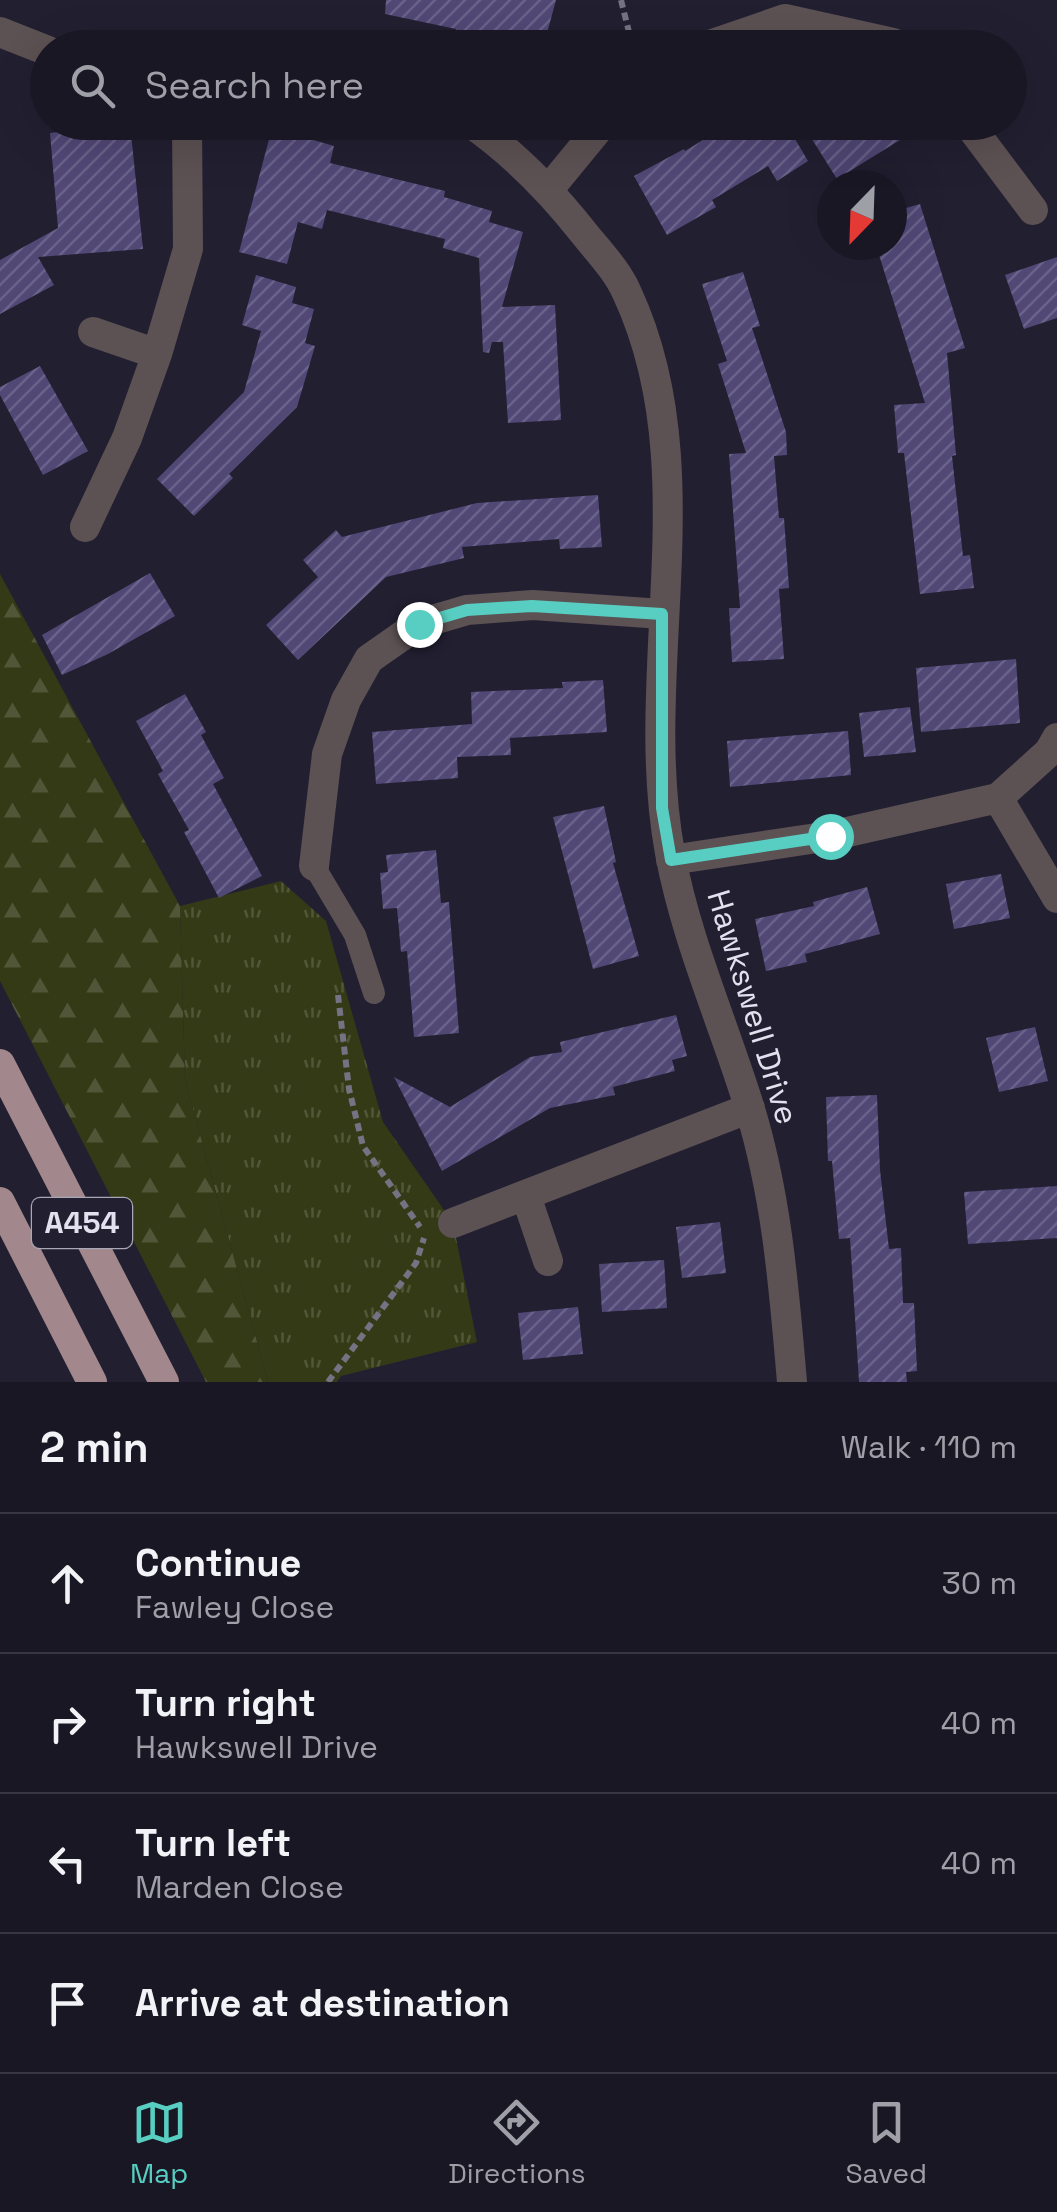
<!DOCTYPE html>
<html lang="en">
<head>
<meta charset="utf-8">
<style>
  body { margin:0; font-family:"Space Grotesk",sans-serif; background:#272432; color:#f1f3f6 }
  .compass { position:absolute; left:817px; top:170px; width:90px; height:90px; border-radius:50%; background:#1a1725; box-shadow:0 10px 40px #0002; rotate:203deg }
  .stop { position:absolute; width:30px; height:30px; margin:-22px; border:8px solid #57cec1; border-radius:50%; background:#fff }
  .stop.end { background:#57cec1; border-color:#fff; box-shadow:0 2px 10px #0008 }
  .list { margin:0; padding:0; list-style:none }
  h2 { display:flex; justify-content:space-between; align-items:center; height:130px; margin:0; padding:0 40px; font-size:42px }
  h2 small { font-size:32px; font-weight:400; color:#9f9fa7 }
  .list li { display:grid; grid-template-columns:65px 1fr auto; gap:30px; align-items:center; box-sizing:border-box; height:140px; padding:0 40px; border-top:2px solid #383642 }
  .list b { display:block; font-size:38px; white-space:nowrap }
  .list p { margin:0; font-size:32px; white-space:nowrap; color:#9f9fa7 }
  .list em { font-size:32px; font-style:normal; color:#9f9fa7 }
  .icon { flex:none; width:55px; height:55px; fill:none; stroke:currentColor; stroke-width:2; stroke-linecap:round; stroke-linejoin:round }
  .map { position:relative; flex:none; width:1057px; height:1382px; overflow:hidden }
  .search { position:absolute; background:#1a1725; box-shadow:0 10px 40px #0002; left:30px; right:30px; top:30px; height:110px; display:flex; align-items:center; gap:25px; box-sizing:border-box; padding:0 35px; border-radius:55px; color:#9f9fa7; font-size:38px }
  .sheet { height:690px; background:#1a1725 }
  nav { display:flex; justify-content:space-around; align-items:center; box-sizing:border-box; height:140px; border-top:2px solid #383642; background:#1a1725; font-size:28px; color:#9f9fa7 }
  nav a { display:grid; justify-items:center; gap:5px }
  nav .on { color:#57cec1 }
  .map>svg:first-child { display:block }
</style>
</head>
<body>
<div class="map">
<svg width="1057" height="1382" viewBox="0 0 1057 1382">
  <defs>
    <pattern id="grass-tufts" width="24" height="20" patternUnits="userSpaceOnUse" patternTransform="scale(2.5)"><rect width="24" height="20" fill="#333a15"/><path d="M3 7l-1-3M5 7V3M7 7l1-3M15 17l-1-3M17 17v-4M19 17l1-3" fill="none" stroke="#505637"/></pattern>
    <pattern id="forest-firs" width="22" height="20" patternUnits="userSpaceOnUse" patternTransform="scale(2.5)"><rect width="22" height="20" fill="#333a15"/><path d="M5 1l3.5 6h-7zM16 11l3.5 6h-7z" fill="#505637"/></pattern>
    <pattern id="building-hatch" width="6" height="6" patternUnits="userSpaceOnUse" patternTransform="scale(2.5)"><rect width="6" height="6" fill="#514876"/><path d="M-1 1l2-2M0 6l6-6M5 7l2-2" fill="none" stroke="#6a628a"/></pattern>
  </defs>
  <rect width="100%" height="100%" fill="#221f31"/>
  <path fill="url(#grass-tufts)" d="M 281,881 L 326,921 L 383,1122 L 453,1223 L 477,1342 L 341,1376 L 337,1382 L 268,1382 L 185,1080 L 180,906 Z"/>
  <path fill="url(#forest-firs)" d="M 0,574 L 180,906 L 185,1080 L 268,1382 L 206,1382 L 0,981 Z"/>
  <path fill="url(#building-hatch)" d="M 386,0 L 556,0 L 543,48 L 496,48 L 454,36 L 456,29 L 385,14 Z
    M 753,122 L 785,122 L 808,161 L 777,181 L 768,166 L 712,200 L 716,207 L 667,235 L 634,176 L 684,149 L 685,151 L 727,125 L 733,135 Z
    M 831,122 L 929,122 L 837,179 L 810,136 Z
    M 130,124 L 143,249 L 38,257 L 54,285 L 0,314 L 0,260 L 58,228 L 50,133 Z
    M 272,128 L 334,146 L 330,163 L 445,191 L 444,197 L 492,211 L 489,222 L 523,232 L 502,307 L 555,305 L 561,420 L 508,423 L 503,342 L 492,342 L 489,353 L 483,352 L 479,258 L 443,248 L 445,239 L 327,210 L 322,229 L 298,222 L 287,264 L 239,252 Z
    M 920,204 L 965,348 L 947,353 L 956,455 L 952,456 L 963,556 L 970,555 L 974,588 L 920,594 L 904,453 L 898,453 L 894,405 L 925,403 L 876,245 L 892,245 L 892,212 Z
    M 1057,257 L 1057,318 L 1024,329 L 1005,275 Z
    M 743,272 L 760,326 L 752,328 L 786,432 L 787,455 L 774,456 L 779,518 L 784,518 L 789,588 L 779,589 L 784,659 L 732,662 L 729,608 L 740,608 L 729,454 L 746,453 L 718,364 L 727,361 L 702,284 Z
    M 256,275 L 296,287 L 292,303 L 314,309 L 305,343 L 315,346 L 297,407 L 229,474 L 233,478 L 194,516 L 157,479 L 244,392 L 261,331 L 242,325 Z
    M 40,366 L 88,451 L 43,475 L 0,395 L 0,387 Z
    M 598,495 L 602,547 L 560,549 L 559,539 L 462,547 L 464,558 L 386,577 L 298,660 L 266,625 L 318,577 L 303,560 L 336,530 L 342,537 L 477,503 Z
    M 150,573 L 175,616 L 108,654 L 62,675 L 42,635 Z
    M 1016,659 L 1020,723 L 921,732 L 916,668 Z
    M 603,680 L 607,732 L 510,738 L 511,755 L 457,757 L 458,778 L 376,784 L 372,732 L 472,724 L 471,692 L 563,688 L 562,682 Z
    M 185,694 L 206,732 L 201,735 L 224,778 L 213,784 L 262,876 L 219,898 L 184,832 L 189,830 L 158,774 L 163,771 L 136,721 Z
    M 910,707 L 916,752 L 864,757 L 859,713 Z
    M 848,731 L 851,775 L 730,787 L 727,741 Z
    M 604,806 L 616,862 L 613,863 L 639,956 L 593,969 L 553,817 Z
    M 436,850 L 441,903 L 449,902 L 459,1033 L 414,1037 L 407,951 L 401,952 L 397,908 L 383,909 L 380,873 L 388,872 L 386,855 Z
    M 1001,874 L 1010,918 L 954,929 L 946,884 Z
    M 867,887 L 880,934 L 805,954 L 807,962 L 766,971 L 755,919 L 814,906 L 813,902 Z
    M 676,1015 L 687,1056 L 672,1060 L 675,1071 L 613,1087 L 615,1095 L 550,1108 L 442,1171 L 394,1077 L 450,1107 L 530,1057 L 562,1052 L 560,1042 Z
    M 1035,1027 L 1048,1081 L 999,1092 L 986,1038 Z
    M 877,1095 L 880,1170 L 889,1249 L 901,1248 L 903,1303 L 914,1303 L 917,1371 L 906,1372 L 907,1382 L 859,1382 L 850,1238 L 839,1239 L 832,1161 L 828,1161 L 826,1097 Z
    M 1057,1186 L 1057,1238 L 968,1244 L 964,1192 Z
    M 720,1222 L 726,1273 L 682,1278 L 676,1227 Z
    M 664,1260 L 667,1308 L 602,1312 L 599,1264 Z
    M 578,1307 L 583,1354 L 523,1360 L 518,1313 Z"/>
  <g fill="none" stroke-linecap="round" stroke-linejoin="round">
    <path stroke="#757383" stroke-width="6" stroke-dasharray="8 5" stroke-linecap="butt" d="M 621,0 L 633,48
      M 338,995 L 349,1089 L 363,1146 L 420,1227
      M 328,1382 L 416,1263 L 424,1238"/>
    <path stroke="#5c5153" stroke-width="22" d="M 314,866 L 355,935 L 374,993"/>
    <path stroke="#5c5153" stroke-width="30" d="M 0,32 L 48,51
      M 701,48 L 785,19 L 893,43 L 897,48
      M 469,122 C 514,153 549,189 583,232 C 598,251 617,270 627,293 C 709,469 636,669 670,853 C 686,940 723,1022 749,1106 C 777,1196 784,1289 792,1382
      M 967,122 L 1033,210
      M 549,189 L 604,122
      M 93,332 L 157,354
      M 85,527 L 127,438 L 157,354 L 188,249 L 187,122
      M 998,798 L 1049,752 L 1057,738
      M 671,860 L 830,836 L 998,798 L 1057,898
      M 314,866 L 327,754 L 346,700 L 369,659 L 419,624 L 467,610 L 533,605 L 662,614
      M 526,1196 L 548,1261
      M 453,1223 L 750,1108"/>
    <path stroke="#a2888c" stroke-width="30" d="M 0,1064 L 164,1382
      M 0,1202 L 92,1382"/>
  </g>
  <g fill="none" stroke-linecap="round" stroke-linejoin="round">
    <path stroke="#57cec1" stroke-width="12" d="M 419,624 L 467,610 L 532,606 L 662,614 L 662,808 L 671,860 L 830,836"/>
  </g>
  <g text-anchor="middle" stroke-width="10" stroke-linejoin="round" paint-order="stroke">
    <rect fill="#221f31" stroke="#a9a7b5" stroke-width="2.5" x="32" y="1198" width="100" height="50" rx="8"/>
    <g font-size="30" font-weight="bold" fill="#e3e1ee">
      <text x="82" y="1233">A454</text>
    </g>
    <g font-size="32" fill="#e3e1ee" stroke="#221f31">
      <text transform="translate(753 1007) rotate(73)" y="11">Hawkswell Drive</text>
    </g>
  </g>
</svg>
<svg class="compass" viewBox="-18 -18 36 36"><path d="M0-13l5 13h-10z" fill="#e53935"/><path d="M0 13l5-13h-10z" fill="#9f9fa7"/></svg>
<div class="stop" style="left:830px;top:836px"></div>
<div class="stop end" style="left:419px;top:624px"></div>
<div class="search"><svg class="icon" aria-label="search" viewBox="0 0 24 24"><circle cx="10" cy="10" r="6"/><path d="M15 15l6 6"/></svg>Search here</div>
</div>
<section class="sheet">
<h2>2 min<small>Walk · 110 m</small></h2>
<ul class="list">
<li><svg class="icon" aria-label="ahead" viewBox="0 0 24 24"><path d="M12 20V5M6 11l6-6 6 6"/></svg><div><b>Continue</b><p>Fawley Close</p></div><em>30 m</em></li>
<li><svg class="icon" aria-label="right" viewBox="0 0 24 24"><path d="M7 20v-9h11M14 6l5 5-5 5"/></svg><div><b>Turn right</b><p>Hawkswell Drive</p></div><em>40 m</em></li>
<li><svg class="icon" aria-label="left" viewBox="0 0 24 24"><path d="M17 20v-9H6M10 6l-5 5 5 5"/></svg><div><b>Turn left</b><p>Marden Close</p></div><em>40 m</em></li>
<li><svg class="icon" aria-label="arrive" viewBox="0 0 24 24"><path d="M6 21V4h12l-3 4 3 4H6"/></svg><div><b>Arrive at destination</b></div></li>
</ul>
</section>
<nav>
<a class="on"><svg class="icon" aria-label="map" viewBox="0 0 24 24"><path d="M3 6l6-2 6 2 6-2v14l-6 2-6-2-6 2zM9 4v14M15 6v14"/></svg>Map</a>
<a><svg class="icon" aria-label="directions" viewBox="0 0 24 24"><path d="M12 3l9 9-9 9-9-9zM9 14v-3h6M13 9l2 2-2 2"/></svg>Directions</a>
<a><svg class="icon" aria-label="saved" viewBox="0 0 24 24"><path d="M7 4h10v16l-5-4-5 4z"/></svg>Saved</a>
</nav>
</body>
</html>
